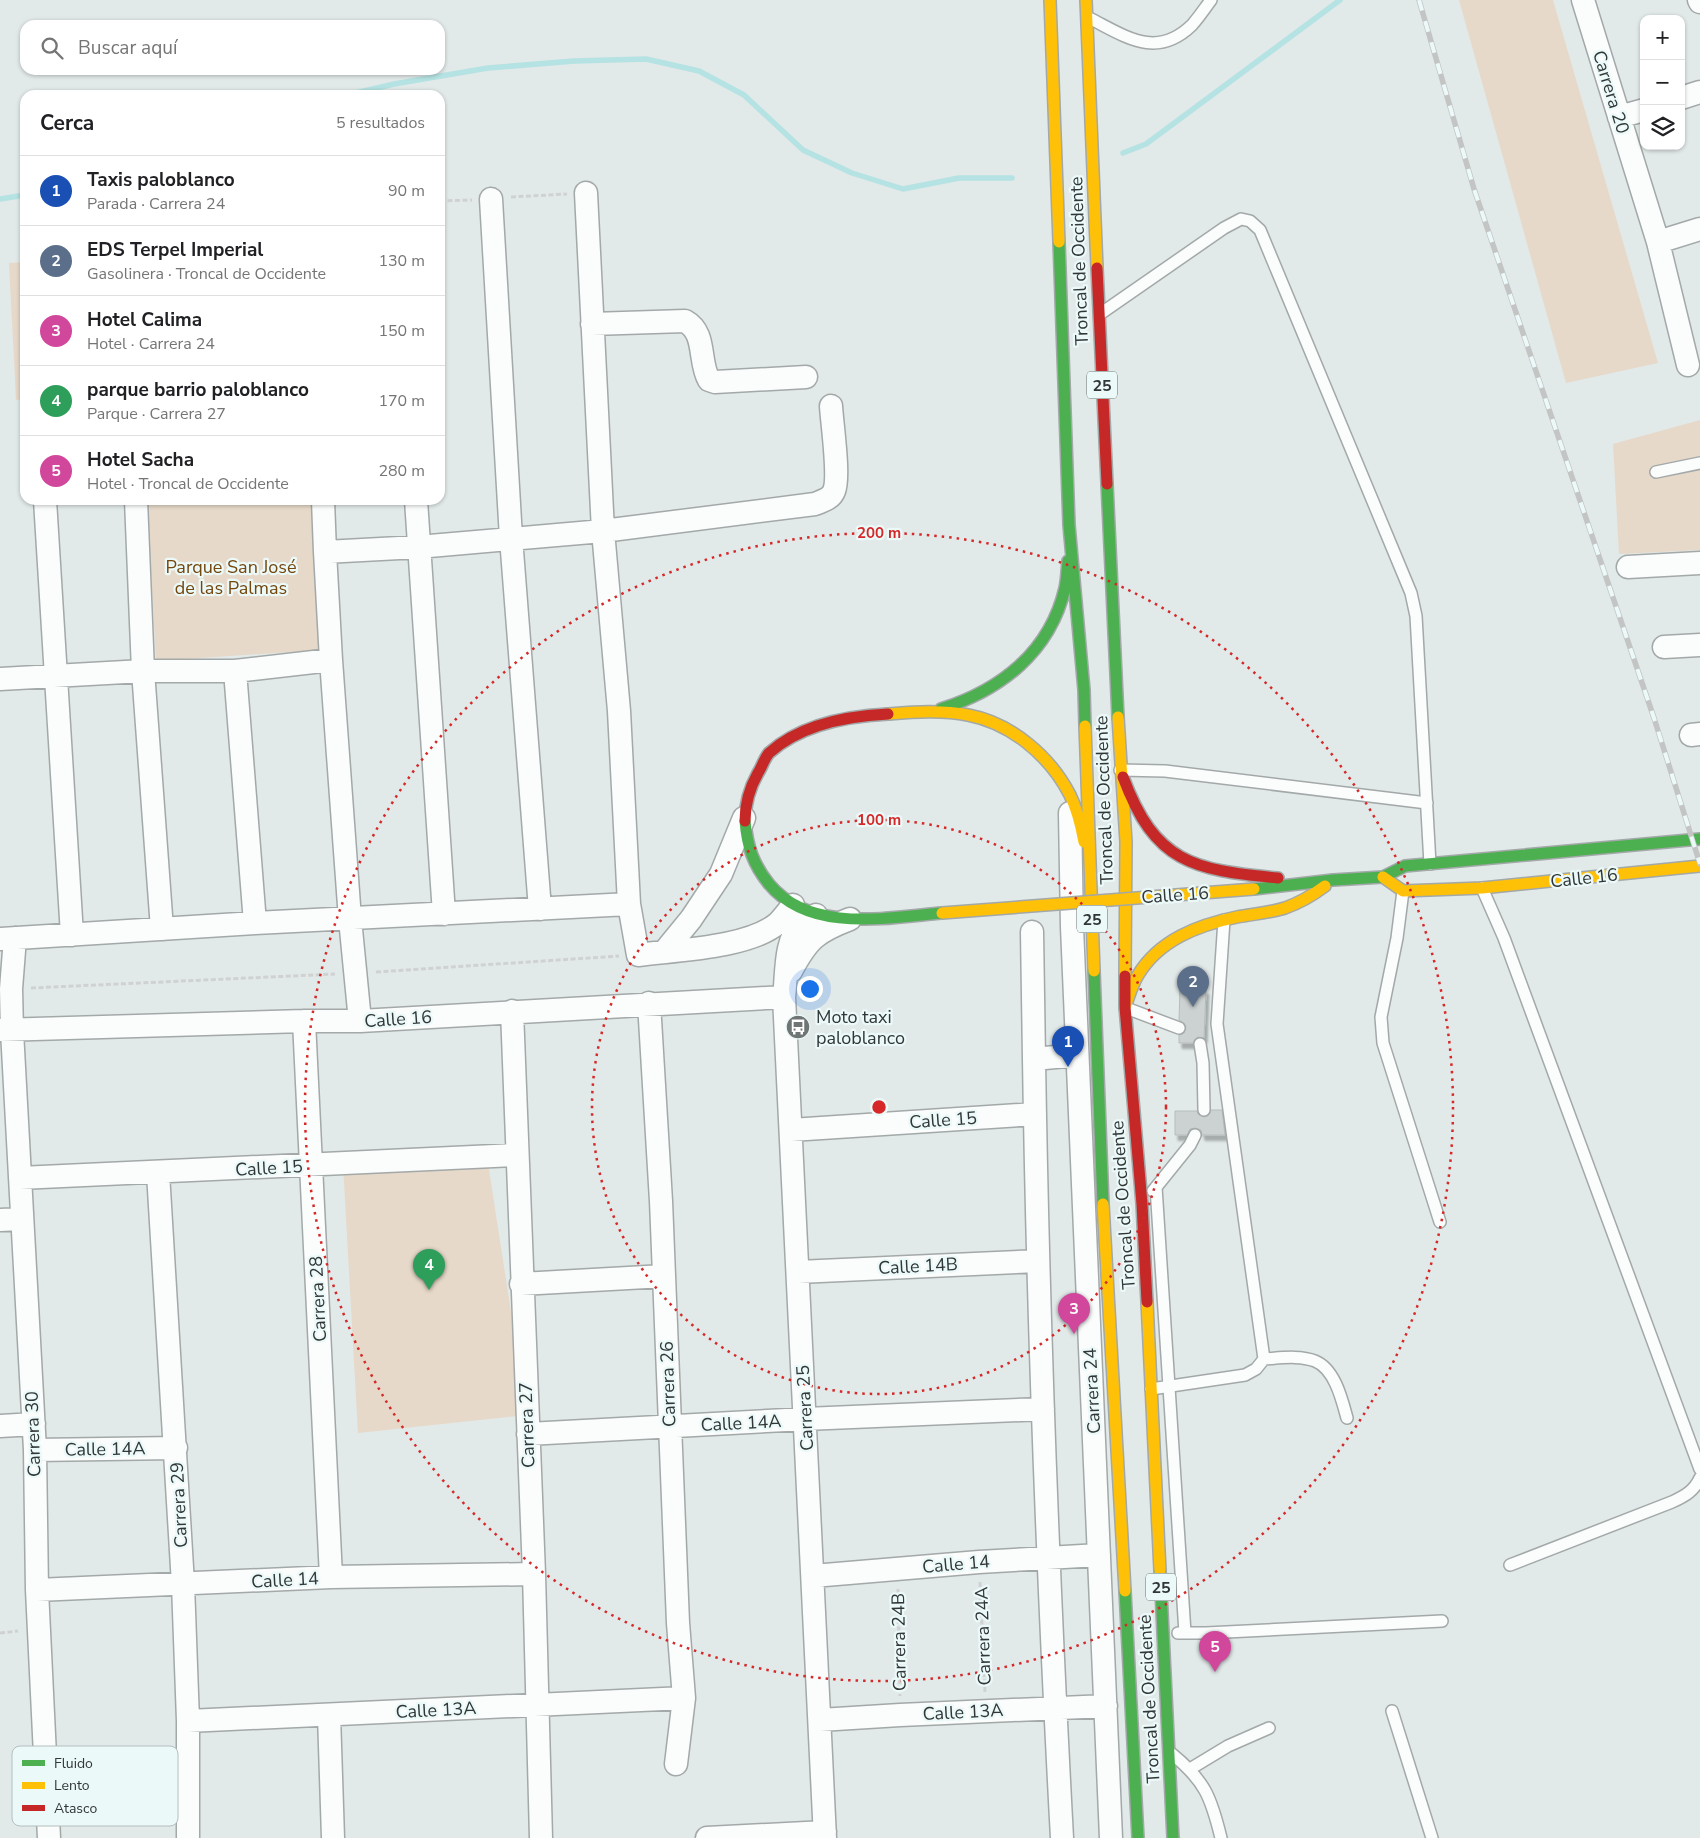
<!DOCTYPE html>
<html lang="es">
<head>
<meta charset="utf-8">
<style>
  body { margin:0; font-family:"Nunito Sans",sans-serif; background:#f6f6f6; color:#202124 }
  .controls { position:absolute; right:15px; top:15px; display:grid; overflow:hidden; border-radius:10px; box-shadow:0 1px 4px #0004 }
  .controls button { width:45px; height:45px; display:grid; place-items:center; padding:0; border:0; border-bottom:1px solid #e0e0e0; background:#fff; color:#202124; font:25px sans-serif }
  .you { position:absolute; left:809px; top:988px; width:18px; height:18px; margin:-12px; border:4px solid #fff; border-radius:50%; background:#1a73e8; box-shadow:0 0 0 8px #1a73e833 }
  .badge { display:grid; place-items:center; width:32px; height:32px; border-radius:50%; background:#6f7575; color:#fff; font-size:16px; font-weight:700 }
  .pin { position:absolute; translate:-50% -41px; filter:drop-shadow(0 1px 2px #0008) }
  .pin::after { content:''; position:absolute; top:26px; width:18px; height:15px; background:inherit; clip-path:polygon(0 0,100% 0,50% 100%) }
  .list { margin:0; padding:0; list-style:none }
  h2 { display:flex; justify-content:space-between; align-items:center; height:65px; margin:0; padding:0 20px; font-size:21px }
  h2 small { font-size:16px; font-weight:400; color:#757577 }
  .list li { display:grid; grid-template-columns:32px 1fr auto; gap:15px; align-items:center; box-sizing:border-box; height:70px; padding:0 20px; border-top:1px solid #e0e0e0 }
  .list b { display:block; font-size:19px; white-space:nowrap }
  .list p { margin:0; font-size:16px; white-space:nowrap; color:#757577 }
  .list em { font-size:16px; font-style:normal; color:#757577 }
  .icon { flex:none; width:28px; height:28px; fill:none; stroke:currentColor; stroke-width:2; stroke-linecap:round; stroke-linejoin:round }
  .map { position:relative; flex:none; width:1700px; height:1838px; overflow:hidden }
  .search { position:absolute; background:#fff; box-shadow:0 1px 4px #0004; left:20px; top:20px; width:425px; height:55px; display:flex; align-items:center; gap:12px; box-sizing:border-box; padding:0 18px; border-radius:15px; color:#757577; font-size:19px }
  .panel { position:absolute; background:#fff; box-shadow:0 1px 4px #0004; left:20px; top:90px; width:425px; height:415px; border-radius:15px }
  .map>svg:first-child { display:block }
</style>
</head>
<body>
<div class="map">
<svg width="1700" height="1838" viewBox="0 0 1700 1838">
  <defs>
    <filter id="shadow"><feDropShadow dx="3" dy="5.5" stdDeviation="1" flood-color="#0004"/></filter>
  </defs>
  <rect width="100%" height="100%" fill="#e2e9e9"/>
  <path fill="#e6d9c9" d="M 1459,0 L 1553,0 L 1658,363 L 1566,383 Z
    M 25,262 L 25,399 L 16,400 L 9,263 Z
    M 1700,420 L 1700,550 L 1619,554 L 1613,444 Z
    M 147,500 L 313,500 L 321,650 L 156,661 Z
    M 487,1157 L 527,1415 L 358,1433 L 343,1164 Z"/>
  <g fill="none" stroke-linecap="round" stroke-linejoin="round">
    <path stroke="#b5e2e2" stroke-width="5.5" d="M 347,95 L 394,84 L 488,68 L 574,61 L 646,59 L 699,71 L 744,95 L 803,150 L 852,173 L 903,189 L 959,178 L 1012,178
      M 1123,153 L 1146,144 L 1340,0
      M 0,199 L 25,195"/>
  </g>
  <path fill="#ccd2d2" stroke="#b7bcbc" filter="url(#shadow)" d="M 1180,989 L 1206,989 L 1204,1038 L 1198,1037 L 1195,1039 L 1193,1043 L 1179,1043 L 1179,1035 L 1184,1033 L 1186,1027 L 1184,1023 L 1179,1020 Z
    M 1211,1110 L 1222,1110 L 1225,1135 L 1202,1135 L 1201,1130 L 1195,1128 L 1190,1129 L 1187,1135 L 1175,1135 L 1175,1111 L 1197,1111 L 1198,1114 L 1204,1117 L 1208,1116 Z"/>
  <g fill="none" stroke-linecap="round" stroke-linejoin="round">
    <g stroke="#a3a8a8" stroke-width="14">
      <path id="lane" d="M 1089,18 C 1125,36 1156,60 1192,25 C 1199,17 1205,8 1211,0
        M 1100,314 L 1224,228 L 1241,219 L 1250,221 L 1260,230 L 1411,593 L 1416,616 L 1430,864
        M 1656,472 L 1700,463
        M 1120,770 L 1165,771 L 1427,803
        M 1482,888 L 1504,938 L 1700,1469
        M 1403,891 L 1397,938 L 1381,1017 L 1383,1043 L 1440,1222
        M 1126,1008 L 1179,1028
        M 1200,1044 L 1203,1063 L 1204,1110
        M 1156,1187 L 1185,1633
        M 1153,1191 L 1190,1145 L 1195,1135
        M 1264,1359 C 1280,1358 1300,1355 1315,1361 C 1335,1369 1342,1400 1347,1418
        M 1151,1389 L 1245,1375 L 1256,1369 L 1264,1359 L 1217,1024 L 1224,920
        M 1510,1565 L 1672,1502 C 1685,1496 1694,1491 1700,1478
        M 1178,1633 L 1206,1633 L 1442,1621
        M 1392,1711 L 1432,1838
        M 1172,1754 C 1205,1781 1211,1797 1221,1838
        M 1190,1769 L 1228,1746 L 1269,1728"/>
    </g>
    <g stroke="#a3a8a8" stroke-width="25">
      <path id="street" d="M 1583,0 L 1658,242 L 1688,365
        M 1699,0 L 1700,2
        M 1681,98 L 1700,92
        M 1619,117 L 1644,110
        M 586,193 L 603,531 L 619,711 L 629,904 L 638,955 C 676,950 749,948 778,923 C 783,918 788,911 793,905
        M 491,199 L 511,538 L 540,909
        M 1658,242 L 1700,229
        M 592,324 L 685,321 C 707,333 698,361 709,380 L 715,382 L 806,377
        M 45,500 L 72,935
        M 136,500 L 143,671 L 162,929
        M 323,500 L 325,552
        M 416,500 L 444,914
        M 1628,567 L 1700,563
        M 1664,647 L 1700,645
        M 235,671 L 255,923
        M 0,679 L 143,671 L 235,671 L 331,660
        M 1691,735 L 1700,734
        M 1070,813 L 1072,927 L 1111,1838
        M 816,915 C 812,917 806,920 802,923 C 784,940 787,974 784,997 L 825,1838
        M 1032,932 L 1034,1059
        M 15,938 L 11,989 L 12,1031 L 35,1450 L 37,1590 L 49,1838
        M 1,939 L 255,923 L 629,904
        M 664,952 L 691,919 L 721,874 L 744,818
        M 791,971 C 808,939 816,932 850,919
        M 649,1003 L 661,1201 L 678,1623 L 684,1698 L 676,1764
        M 512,1011 L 534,1574 L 541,1838
        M 304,1021 L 331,1577
        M 360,1021 L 350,919 L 331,660 L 325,552 L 418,547 L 603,531 L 815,504 C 822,501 831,499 834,491 C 840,477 832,424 831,406
        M 0,1030 L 304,1021 L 360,1021 L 784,997
        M 791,1130 L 1035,1114
        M 158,1173 L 183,1584 L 188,1721 L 188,1838
        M 20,1178 L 517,1155
        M 0,1220 L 22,1219
        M 798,1272 L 1038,1261
        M 521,1284 L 664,1276
        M 0,1426 L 34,1424
        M 528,1434 L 805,1419 L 1043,1409
        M 35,1450 L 176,1448
        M 813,1576 L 979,1562 L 1099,1555
        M 37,1590 L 331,1577 L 534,1574
        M 329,1715 L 333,1838
        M 820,1720 L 900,1715 L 1106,1706
        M 188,1721 L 684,1698
        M 707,1838 L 825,1832
        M 1062,1838 C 1048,1579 1038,1319 1034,1059 L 1077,1055"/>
    </g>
    <g stroke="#a3a8a8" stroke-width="14">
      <path id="fast" d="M 1059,242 L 1069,525 L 1084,690 L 1085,726
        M 1107,484 L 1118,717
        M 941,709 C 1001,690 1050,652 1065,588 C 1067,579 1067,570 1068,561
        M 745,821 C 747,846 753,864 769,884 C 810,933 886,918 942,913
        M 1254,889 L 1333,880 L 1383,877 L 1405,866 L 1700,839
        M 1094,971 L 1103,1204
        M 1160,1571 L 1173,1838
        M 1125,1591 L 1138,1838"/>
    </g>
    <g stroke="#a3a8a8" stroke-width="14">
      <path id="slow" d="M 1050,0 L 1059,242
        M 1086,0 L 1097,268
        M 888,714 C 915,712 941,710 968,715 C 1011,723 1050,756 1070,795 C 1077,809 1081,826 1084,842
        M 1118,717 L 1126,842 L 1125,976
        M 1085,726 L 1094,971
        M 1383,877 L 1403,891 L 1482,888 L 1700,866
        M 1125,1007 C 1129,996 1132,985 1138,975 C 1159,940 1198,925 1237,917 C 1253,914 1269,913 1285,908 C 1299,903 1313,895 1325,886
        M 1103,1204 L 1125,1591
        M 1147,1302 L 1160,1571"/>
    </g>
    <g stroke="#a3a8a8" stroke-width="14">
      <path id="jam" d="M 1097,268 L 1107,484
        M 1123,777 C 1155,863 1193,870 1278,878
        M 745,821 C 745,804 749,789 758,773 C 762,767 764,759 769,753 C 801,724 847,716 888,714
        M 1125,976 L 1125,1007 L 1142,1204 L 1147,1302"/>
    </g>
    <path stroke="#d0d2d2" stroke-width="3" stroke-dasharray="5 2.5" stroke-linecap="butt" d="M 511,197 L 567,194
      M 440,201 L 472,200
      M 376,972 L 619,956
      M 31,988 L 335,974
      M 980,1582 L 985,1693
      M 898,1589 L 900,1696
      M 0,1633 L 18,1631"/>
    <use href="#lane" stroke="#fbfcfc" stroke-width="11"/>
    <use href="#street" stroke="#fbfcfc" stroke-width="22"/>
    <use href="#fast" stroke="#4caf50" stroke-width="11"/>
    <use href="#slow" stroke="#ffc107" stroke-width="11"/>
    <use href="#jam" stroke="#c62828" stroke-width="11"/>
    <g stroke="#c3c4c4" stroke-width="5.5">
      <path id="rail" d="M 1419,0 L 1474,189 L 1654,718 L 1700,864"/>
    </g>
    <use href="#rail" stroke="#ecf9f9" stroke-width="4" stroke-dasharray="11" stroke-linecap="butt"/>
    <g stroke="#a3a8a8" stroke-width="14" stroke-linecap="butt">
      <path id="slow-bridge" d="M 942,913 L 1254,889"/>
    </g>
    <use href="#slow-bridge" stroke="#ffc107" stroke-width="11"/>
  </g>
  <g fill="none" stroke="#d62828" stroke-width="2.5" stroke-dasharray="2.5 5">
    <circle cx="879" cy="1107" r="287"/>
    <circle cx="879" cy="1107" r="574"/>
  </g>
  <defs>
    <g id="bus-disc" transform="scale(1.25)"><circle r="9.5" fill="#6f7575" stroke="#ecf9f9"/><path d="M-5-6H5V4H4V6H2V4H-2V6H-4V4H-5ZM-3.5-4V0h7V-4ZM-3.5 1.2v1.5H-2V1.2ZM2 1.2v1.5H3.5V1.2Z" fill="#fff"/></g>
  </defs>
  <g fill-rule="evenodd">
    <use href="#bus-disc" x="798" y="1027"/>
  </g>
  <g text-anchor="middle" stroke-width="4.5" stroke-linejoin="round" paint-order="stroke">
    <g fill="#ecf9f9" stroke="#697070" stroke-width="1">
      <rect x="1087" y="371.5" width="30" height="27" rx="4"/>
      <rect x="1077" y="905.5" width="30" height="27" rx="4"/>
      <rect x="1146" y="1573.5" width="30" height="27" rx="4"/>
    </g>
    <g font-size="16" font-weight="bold" fill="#313636">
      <text x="1102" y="391">25</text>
      <text x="1092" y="925">25</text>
      <text x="1161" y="1593">25</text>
    </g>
    <g font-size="18" fill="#313636" stroke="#ecf9f9">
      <text transform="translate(1611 92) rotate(73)" y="6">Carrera 20</text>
      <text transform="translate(1079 261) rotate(-92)" y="6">Troncal de Occidente</text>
      <text transform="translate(1104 800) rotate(-92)" y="6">Troncal de Occidente</text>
      <text transform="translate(1584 878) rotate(-6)" y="6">Calle 16</text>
      <text transform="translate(1175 895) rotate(-4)" y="6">Calle 16</text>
      <text transform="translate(398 1019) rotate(-4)" y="6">Calle 16</text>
      <text transform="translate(943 1120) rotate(-4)" y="6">Calle 15</text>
      <text transform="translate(269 1168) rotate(-3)" y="6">Calle 15</text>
      <text transform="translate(1123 1205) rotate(-94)" y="6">Troncal de Occidente</text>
      <text transform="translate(918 1266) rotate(-3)" y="6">Calle 14B</text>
      <text transform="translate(318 1299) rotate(-93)" y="6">Carrera 28</text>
      <text transform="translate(668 1384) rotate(-92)" y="6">Carrera 26</text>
      <text transform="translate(1092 1391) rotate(-93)" y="6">Carrera 24</text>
      <text transform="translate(805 1408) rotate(-93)" y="6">Carrera 25</text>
      <text transform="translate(741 1423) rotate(-3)" y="6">Calle 14A</text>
      <text transform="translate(527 1425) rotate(-92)" y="6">Carrera 27</text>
      <text transform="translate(33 1434) rotate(-92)" y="6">Carrera 30</text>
      <text transform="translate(105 1449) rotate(-1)" y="6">Calle 14A</text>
      <text transform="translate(179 1505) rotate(-93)" y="6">Carrera 29</text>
      <text transform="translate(956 1564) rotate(-5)" y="6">Calle 14</text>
      <text transform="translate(285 1580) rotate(-3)" y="6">Calle 14</text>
      <text transform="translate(983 1636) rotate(-92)" y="6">Carrera 24A</text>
      <text transform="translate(899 1642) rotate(-91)" y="6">Carrera 24B</text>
      <text transform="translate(1149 1699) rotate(-93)" y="6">Troncal de Occidente</text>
      <text transform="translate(436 1710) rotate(-3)" y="6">Calle 13A</text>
      <text transform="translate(963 1712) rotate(-3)" y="6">Calle 13A</text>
    </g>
    <g font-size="18" fill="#74470d" stroke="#ecf9f9">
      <text x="231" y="573">Parque San José<tspan x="231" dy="21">de las Palmas</tspan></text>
    </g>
    <g font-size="18" fill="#313636" stroke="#ecf9f9" text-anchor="start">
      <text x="816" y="1023">Moto taxi<tspan x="816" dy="21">paloblanco</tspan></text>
    </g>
  </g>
  <rect x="12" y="1746" width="166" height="80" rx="8" fill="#ecf9f9" stroke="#b4bebe" stroke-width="1"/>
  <rect x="22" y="1760" width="23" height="6" fill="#4caf50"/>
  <rect x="22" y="1782" width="23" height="7" fill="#ffc107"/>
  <rect x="22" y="1805" width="23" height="6" fill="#c62828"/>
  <g font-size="14" fill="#313636">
    <text x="54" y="1768">Fluido</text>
    <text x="54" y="1790">Lento</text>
    <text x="54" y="1813">Atasco</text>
  </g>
  <circle cx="879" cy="1107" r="8" fill="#d62828" stroke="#ecf9f9" stroke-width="2.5"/>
  <g font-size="15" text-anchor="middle" font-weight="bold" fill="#d62828" stroke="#ecf9f9" stroke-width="4.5" stroke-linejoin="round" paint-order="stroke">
    <text x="879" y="538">200 m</text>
    <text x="879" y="825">100 m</text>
  </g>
</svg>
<div class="controls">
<button>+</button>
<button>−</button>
<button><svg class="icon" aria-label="layers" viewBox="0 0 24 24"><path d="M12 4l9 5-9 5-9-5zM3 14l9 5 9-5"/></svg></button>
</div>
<div class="you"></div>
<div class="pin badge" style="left:1068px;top:1067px;background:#1a4fb4">1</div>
<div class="pin badge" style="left:1193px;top:1007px;background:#5c6f8a">2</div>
<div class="pin badge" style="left:1074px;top:1334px;background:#d1479c">3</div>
<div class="pin badge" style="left:429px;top:1290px;background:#2e9e5b">4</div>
<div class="pin badge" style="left:1215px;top:1672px;background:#d1479c">5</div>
<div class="search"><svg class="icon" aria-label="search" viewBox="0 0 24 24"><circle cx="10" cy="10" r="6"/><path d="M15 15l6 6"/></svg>Buscar aquí</div>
<section class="panel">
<h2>Cerca<small>5 resultados</small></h2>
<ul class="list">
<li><span class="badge" style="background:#1a4fb4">1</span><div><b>Taxis paloblanco</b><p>Parada · Carrera 24</p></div><em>90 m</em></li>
<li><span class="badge" style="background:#5c6f8a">2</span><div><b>EDS Terpel Imperial</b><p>Gasolinera · Troncal de Occidente</p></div><em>130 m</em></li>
<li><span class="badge" style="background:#d1479c">3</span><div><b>Hotel Calima</b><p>Hotel · Carrera 24</p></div><em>150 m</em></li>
<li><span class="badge" style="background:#2e9e5b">4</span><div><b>parque barrio paloblanco</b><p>Parque · Carrera 27</p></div><em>170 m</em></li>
<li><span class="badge" style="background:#d1479c">5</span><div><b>Hotel Sacha</b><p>Hotel · Troncal de Occidente</p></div><em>280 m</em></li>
</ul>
</section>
</div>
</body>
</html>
